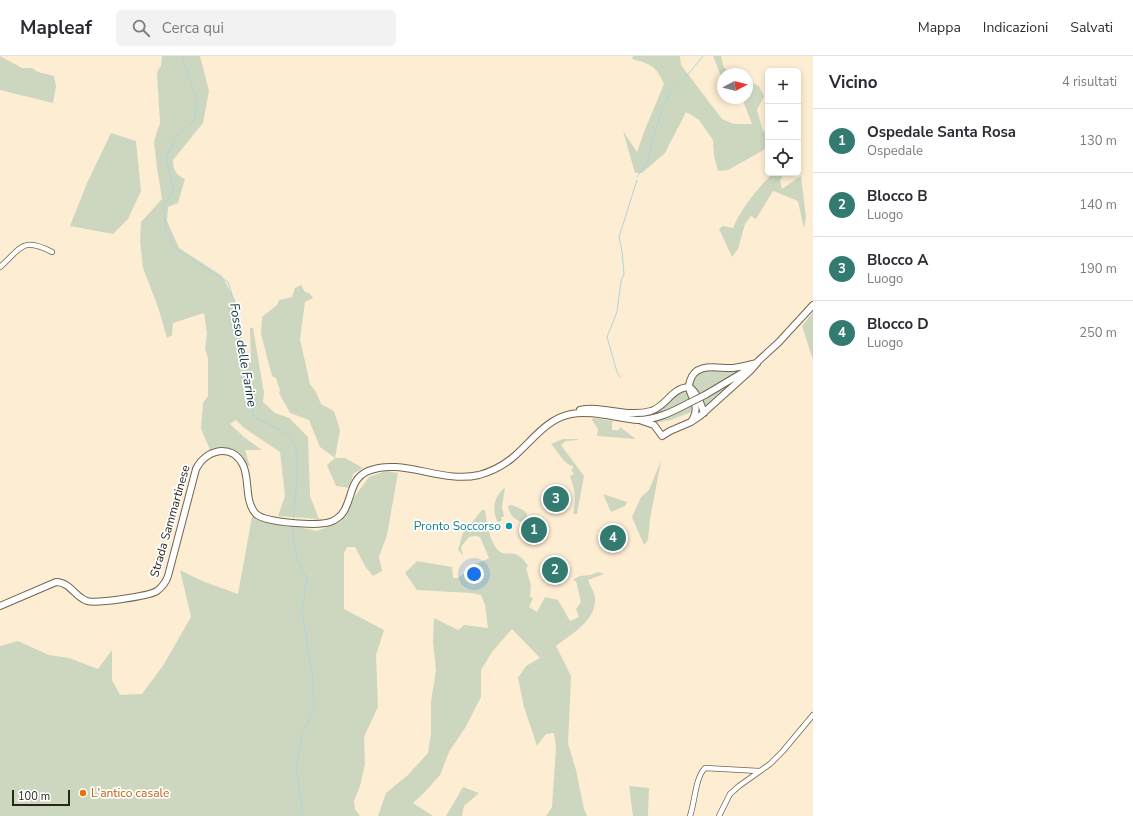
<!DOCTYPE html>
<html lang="it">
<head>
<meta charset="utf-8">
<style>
  body { margin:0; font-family:"Nunito Sans",sans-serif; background:#f2f2f3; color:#2b2b33 }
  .controls { position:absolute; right:12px; top:12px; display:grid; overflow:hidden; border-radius:6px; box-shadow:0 2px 6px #0003 }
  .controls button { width:36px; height:36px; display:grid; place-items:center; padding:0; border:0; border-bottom:1px solid #e1e1e2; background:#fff; color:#2b2b33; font:20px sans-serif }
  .compass { position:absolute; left:717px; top:12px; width:36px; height:36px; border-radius:50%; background:#fff; box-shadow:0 2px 6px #0003; rotate:83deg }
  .scale { position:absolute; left:12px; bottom:10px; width:58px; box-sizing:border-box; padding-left:4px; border:2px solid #2a241b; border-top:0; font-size:11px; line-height:14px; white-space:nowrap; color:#2a241b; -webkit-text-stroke:3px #fff; paint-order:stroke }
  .you { position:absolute; left:474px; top:518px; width:14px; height:14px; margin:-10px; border:3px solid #fff; border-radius:50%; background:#1a73e8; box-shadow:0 0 0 6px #1a73e833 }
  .badge { display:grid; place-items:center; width:26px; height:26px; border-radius:50%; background:#337a71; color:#fff; font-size:13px; font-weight:700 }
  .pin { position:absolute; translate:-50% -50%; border:2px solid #fff; box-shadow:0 1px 4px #0006 }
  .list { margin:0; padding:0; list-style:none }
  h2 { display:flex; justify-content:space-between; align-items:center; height:52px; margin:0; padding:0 16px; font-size:17px }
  h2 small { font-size:13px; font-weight:400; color:#7c7c81 }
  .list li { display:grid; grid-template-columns:26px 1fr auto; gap:12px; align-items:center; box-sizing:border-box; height:64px; padding:0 16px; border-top:1px solid #e1e1e2 }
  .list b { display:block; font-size:15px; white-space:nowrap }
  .list p { margin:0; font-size:13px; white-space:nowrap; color:#7c7c81 }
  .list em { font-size:13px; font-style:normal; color:#7c7c81 }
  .icon { flex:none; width:22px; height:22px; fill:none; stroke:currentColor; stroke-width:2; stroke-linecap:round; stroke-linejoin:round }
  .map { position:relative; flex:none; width:813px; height:760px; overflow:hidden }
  header { display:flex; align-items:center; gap:24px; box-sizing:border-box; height:56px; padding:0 20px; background:#fff; border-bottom:1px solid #e1e1e2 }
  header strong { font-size:19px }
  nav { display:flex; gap:22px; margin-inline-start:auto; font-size:14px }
  .search { width:280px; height:36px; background:#f2f2f3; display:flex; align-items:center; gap:10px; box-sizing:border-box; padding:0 14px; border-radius:6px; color:#7c7c81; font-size:15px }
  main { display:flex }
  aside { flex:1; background:#fff }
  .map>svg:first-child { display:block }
</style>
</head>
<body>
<header>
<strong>Mapleaf</strong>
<div class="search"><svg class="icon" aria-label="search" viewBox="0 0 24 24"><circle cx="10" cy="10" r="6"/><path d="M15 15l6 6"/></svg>Cerca qui</div>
<nav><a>Mappa</a><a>Indicazioni</a><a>Salvati</a></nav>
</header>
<main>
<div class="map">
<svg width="813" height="760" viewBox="0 0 813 760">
  <rect width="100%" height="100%" fill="#fdedd3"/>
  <!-- green -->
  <path fill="#cdd7c0" d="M 0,0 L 22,12 L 32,12 L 38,16 L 54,20 L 56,30 L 53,47 L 0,34 Z
    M 162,0 L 200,0 L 209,35 L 203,67 L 173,104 C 173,114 176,119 185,123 L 178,147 L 168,151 L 167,165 L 179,192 L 222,220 L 235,244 L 246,307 L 251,307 L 250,272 L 253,272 L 264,337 L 263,346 L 275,357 L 289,362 L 308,381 L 310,440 L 319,463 L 278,460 L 285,440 L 280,396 L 244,372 L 236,364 L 230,368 L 244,381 L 262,394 L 245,394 L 250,411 C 245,408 243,403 239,399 C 233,392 218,388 210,394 L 201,373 L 203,347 L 208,340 L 208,302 L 205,293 L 207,277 L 204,257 L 173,267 L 172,279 L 167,282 L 158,251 L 143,212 L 140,185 L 141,166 L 162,143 L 157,112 L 154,85 L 160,67 L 157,16 L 161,10 Z
    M 633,0 L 680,0 L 681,9 L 722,63 L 734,68 L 752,68 L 742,42 L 747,42 L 747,24 L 759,30 L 764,40 L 757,54 L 763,75 L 768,76 L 768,90 L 762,95 L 728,114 L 718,115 L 714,100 L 713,84 L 699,64 L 686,56 L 665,97 L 642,117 L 635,117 L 623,75 L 637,96 L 644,76 L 664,28 C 656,10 651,8 632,3 Z
    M 713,0 L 721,0 L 724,12 L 736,18 L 723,18 L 723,25 Z
    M 111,77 L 136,85 L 141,135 L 128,163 L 113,178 L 70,170 L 87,127 Z
    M 773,117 L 784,117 L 780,125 L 782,133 L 801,120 L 806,162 L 804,173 L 798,145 L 773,135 L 756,163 L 751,160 L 745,168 L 738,193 L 732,201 L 719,173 L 723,170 L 733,172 C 741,152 758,132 773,117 Z
    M 301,229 L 305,236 L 309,237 L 313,242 L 305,246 L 300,283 L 310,328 L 316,336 L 321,348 L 334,355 L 340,374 L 335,402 L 345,402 L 363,412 L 353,418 L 350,432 L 336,430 L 327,409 L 335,402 L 320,391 L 309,364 L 290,357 L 279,337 L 280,334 L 276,322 L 272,320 L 261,278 L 262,261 L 277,249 L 279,244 L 292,241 L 295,232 Z
    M 813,256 L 813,304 L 802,270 Z
    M 744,312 L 736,324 L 707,350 L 703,348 L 691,329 L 694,321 L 703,314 Z
    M 688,334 L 694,355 L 671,364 L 655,367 L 652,365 L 670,360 L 690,350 L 688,345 L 656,359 L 637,362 L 617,358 L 645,358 L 676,337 Z
    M 593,362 L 614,365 L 612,367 L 612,374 L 619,374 L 620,371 L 636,383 L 597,380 L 598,373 L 592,364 Z
    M 563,383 L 578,383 L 578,384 L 566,385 L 561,389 L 584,420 L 577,458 L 573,458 C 576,444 575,433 570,420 L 574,418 L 571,414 L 573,413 L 573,410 C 564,409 558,395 551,388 Z
    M 661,405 L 650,463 L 648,484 L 644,489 L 632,461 L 641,441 L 649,434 Z
    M 386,415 L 398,417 L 387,479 L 379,501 L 382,515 L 373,520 L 365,510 L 355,491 L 347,491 L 344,497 L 344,553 L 384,574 L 376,599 L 378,651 L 364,681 L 365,708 L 360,730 L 354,745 L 355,753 L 360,760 L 0,760 L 0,590 L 18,585 L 49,599 L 69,602 L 98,613 L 112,594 L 112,624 L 120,639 L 142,638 L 164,608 L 191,561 L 180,514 L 202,525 L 238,538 L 252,461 L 317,475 L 341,466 L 355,440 L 369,421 Z
    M 505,431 L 502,451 L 504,460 L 501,462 L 502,464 L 498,467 C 491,453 494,441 505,431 Z
    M 603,438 L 627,446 L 625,450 L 611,456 Z
    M 511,449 C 519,452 529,454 527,464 L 522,466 C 514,464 509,458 508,450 Z
    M 482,454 L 485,454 C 487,467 490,491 502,497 C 506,498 511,497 515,498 C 521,500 524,504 528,510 L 526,512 L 531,529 L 530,541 L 533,542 L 529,551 L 537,556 L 545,541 L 558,544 L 570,565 L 579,561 L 576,553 L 581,546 L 576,525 L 574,525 L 574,523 L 580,520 L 590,519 L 599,516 L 604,518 L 588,524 C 590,529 594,536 595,541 C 597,565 572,577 556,590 L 571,620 L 568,687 L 576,714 L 584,753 L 587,760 L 546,760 L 552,751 L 556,692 L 554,677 L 546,678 L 537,690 L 524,651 L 518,622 L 526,610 L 540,602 L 512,573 L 492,596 L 481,614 L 481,641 L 465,672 L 449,696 L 440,719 L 424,737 L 413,747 L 433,760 L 378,760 L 386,737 L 408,719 L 428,697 L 431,677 L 431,646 L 436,614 L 433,586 L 434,562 L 458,574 L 464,569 L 488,572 L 485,549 L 481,539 L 471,537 L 417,534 L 405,517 L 417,505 L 452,511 L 453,522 L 457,522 L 471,514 L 469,511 L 489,502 L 480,481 L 475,480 L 469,481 L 461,491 L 463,499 L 458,494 L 463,477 Z
    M 629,730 L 649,732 L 648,760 L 633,760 Z
    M 463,731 L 479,737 L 464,750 L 462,760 L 446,760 Z"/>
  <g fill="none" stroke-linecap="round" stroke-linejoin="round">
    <!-- stream -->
    <path stroke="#afd4db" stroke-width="1" d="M 182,0 L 197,44 L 195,64 L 176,81 L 166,102 L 174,135 L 163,150 L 166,175 L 176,193 L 228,226 L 235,248 L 244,322 L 254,361 C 265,367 279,372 289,380 C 304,391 294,447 293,465
      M 637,121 L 649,103 L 651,89 L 661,57 L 670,36 L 691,15 L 703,0
      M 620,321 L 617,316 L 607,281 L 617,256 L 621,225 L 624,218 L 622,195 L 619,181 L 637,124
      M 292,470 L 297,504 L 307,522 L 302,556 L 313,623 L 314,654 L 302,678 L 296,712 L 302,750 L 302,760"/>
    <!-- street casing -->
    <g stroke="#73654e" stroke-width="6">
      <path id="street" d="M 0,211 C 21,193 21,180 52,196
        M 690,760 C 695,746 695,722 705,712 L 759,715
        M 719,760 L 730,738 L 739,730 L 770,708 L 783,695 L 813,659"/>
    </g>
    <!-- secondary casing -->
    <g stroke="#73654e" stroke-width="8">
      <path id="secondary" d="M 754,309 L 779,286 L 813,249
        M 705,339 L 747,314
        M 580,354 C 602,349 626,362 651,355 C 667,350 671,332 689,331 C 697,336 701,348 704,357
        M 642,365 L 654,369 L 662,380 L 670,375 L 691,366 L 700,360 L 750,315 L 757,307
        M 691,366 C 704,347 685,340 690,325 C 696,305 718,313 733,312 C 741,311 749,309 757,307
        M 0,550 L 56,526 C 70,526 75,541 87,545 C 96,548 149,540 157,535 C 162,531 166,526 168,520 L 196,413 C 205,394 232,386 243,409 C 250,423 244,445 256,458 C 266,467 318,470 330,466 C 356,457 344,425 368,415 C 402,401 442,428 479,419 C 490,416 502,410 511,403 C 530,388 545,363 571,358 C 592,354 615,362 637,364 C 656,364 672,356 689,347"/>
    </g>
    <!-- street -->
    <use href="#street" stroke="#fff" stroke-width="4.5"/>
    <!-- secondary -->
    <use href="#secondary" stroke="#fff" stroke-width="6"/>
    <!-- secondary-bridge casing -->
    <g stroke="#73654e" stroke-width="8" stroke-linecap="butt">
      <path id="secondary-bridge" d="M 689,347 L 705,339"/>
    </g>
    <!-- secondary-bridge -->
    <use href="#secondary-bridge" stroke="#fff" stroke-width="6"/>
  </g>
  <!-- markers -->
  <circle fill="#0f9aa8" stroke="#fff" stroke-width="1.5" cx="509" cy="470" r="4"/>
  <circle fill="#e8710a" stroke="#fff" stroke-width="1.5" cx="83" cy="737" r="4"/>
  <g text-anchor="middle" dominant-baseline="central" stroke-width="3.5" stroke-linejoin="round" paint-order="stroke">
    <!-- street labels -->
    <g font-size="12" fill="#2a241b" stroke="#fff">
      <text transform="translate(170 465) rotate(-74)">Strada Sammartinese</text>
    </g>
    <!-- culture labels -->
    <g font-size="12" fill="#0d838f" stroke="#fff" text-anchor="end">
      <text x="501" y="470">Pronto Soccorso</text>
    </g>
    <!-- food labels -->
    <g font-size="12" fill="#c56008" stroke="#fff" text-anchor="start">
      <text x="91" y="737">L'antico casale</text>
    </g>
    <!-- water labels -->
    <g font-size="13" font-style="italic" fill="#0c3137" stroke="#fff">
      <text transform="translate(243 299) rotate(80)">Fosso delle Farine</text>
    </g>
  </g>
</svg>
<div class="controls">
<button>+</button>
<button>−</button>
<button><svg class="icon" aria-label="locate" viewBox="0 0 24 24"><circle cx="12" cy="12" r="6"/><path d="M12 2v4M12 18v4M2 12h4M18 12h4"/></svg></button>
</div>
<svg class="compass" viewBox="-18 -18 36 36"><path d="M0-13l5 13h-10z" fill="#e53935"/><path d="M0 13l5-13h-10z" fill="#7c7c81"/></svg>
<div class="scale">100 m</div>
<div class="you"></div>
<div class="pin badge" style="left:534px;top:474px">1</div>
<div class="pin badge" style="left:555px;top:514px">2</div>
<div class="pin badge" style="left:556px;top:443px">3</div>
<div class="pin badge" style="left:613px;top:482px">4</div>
</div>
<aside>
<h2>Vicino<small>4 risultati</small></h2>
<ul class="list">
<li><span class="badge">1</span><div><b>Ospedale Santa Rosa</b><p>Ospedale</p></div><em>130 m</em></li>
<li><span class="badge">2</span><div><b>Blocco B</b><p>Luogo</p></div><em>140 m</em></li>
<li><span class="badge">3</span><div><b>Blocco A</b><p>Luogo</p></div><em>190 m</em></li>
<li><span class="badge">4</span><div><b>Blocco D</b><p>Luogo</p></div><em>250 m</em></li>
</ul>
</aside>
</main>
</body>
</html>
